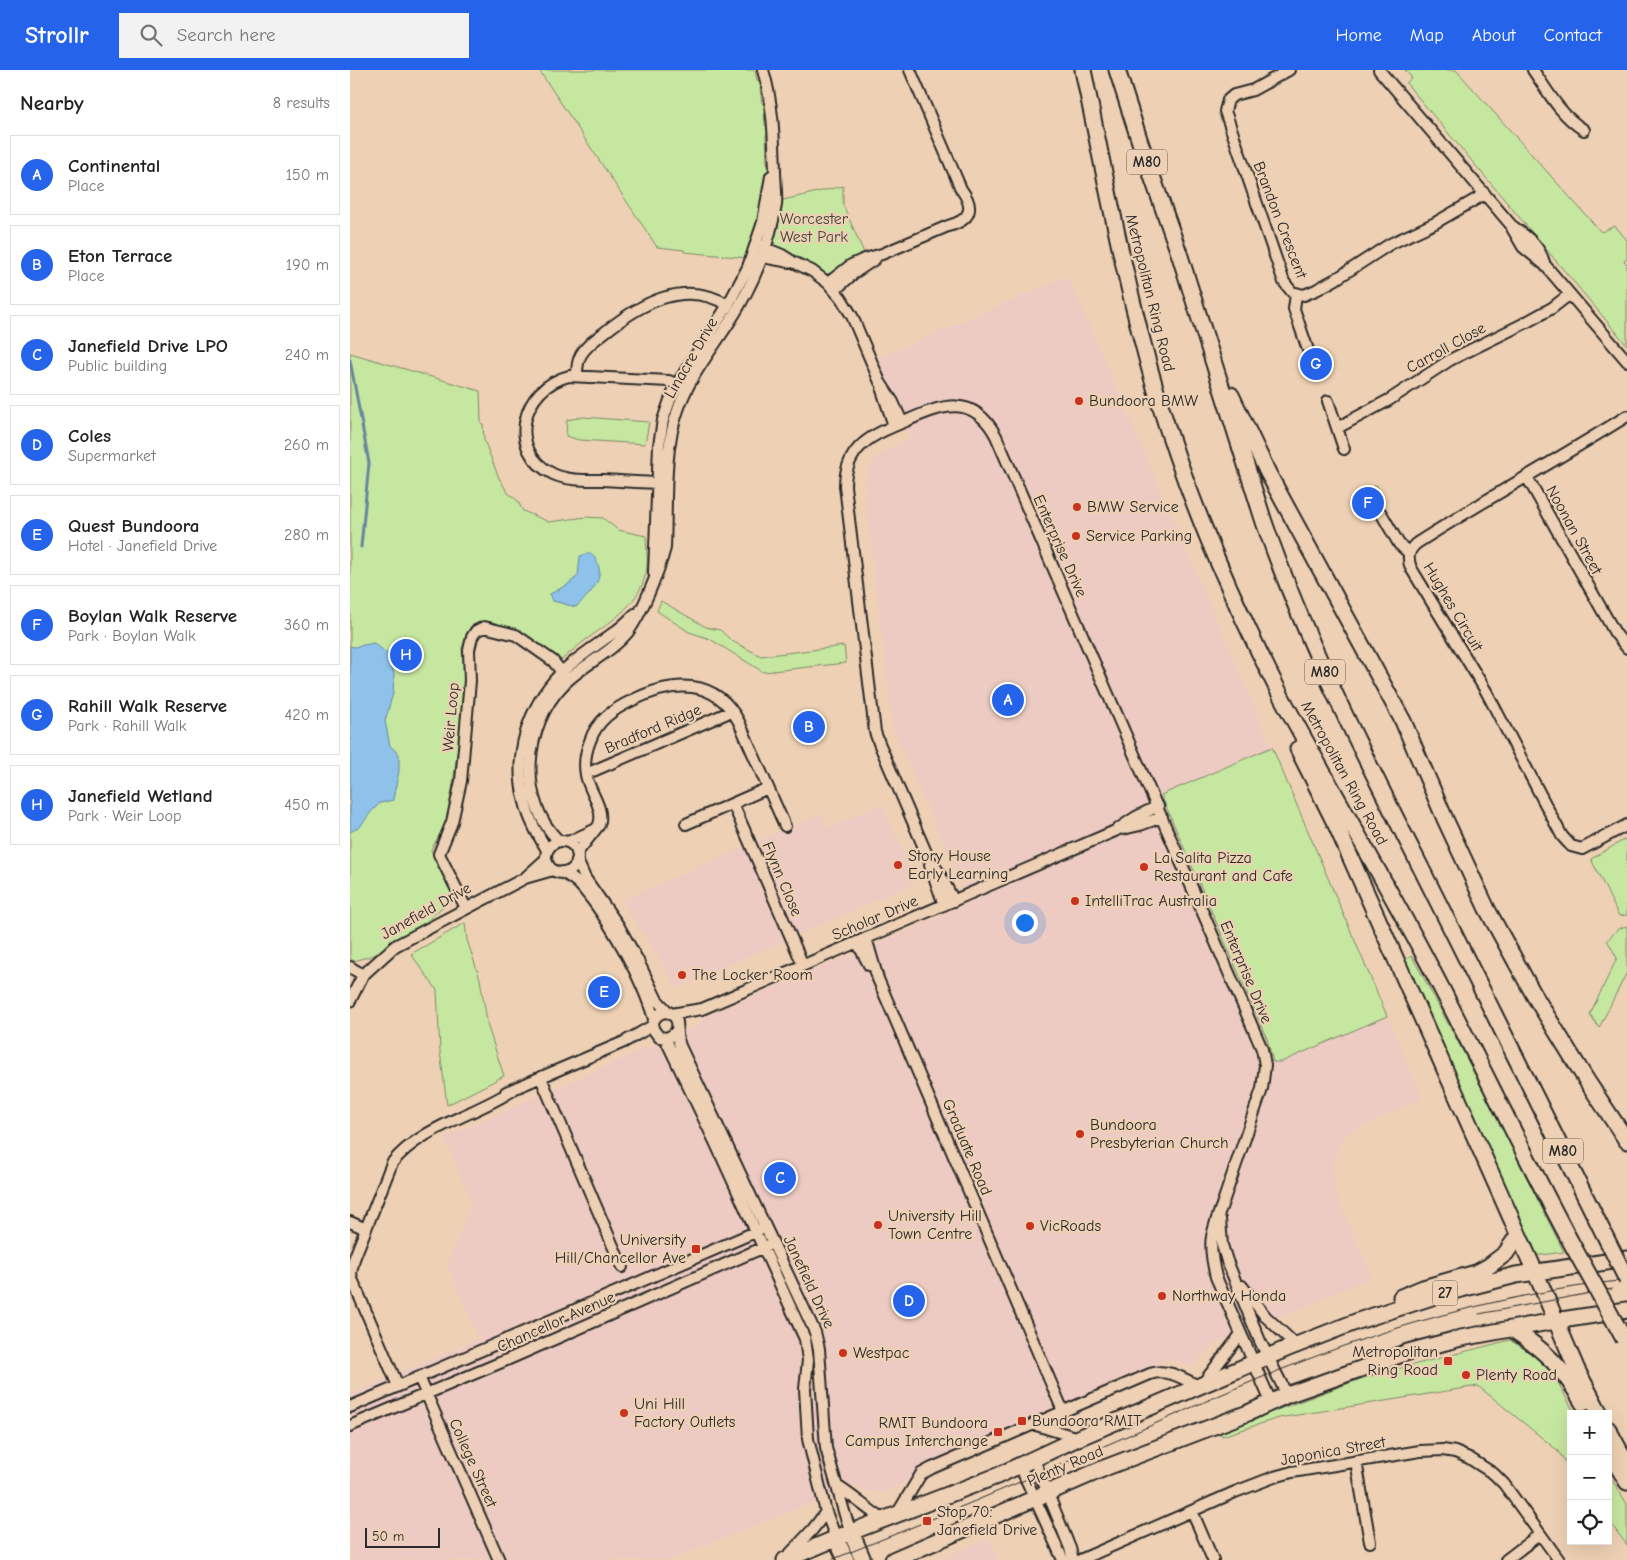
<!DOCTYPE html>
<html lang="en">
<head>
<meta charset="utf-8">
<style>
  body { margin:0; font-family:"Comic Neue",sans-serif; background:#f2f2f2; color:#222 }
  .controls { position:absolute; right:15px; bottom:15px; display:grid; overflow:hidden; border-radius:0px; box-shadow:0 5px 20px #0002 }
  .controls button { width:45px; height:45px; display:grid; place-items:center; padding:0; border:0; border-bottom:1px solid #e0e0e0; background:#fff; color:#222; font:25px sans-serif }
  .scale { position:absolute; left:15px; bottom:12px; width:75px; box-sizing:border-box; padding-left:5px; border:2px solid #2b2b2b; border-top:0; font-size:14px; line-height:18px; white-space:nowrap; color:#2b2b2b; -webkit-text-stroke:4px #eed1b4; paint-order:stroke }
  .you { position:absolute; left:674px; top:852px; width:18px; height:18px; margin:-12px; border:4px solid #fff; border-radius:50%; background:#1a73e8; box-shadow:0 0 0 8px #1a73e833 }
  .badge { display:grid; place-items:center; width:32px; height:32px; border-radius:50%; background:#2563eb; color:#fff; font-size:16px; font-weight:700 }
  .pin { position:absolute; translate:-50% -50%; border:2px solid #fff; box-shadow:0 1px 5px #0006 }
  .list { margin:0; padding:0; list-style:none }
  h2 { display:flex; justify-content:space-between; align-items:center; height:65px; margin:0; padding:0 20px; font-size:21px }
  h2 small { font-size:16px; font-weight:400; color:#767676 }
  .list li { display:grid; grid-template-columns:32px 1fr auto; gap:15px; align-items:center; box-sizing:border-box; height:80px; margin:0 10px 10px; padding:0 10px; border:1px solid #e0e0e0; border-radius:0px }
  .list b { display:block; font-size:19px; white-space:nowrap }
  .list p { margin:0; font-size:16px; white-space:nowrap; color:#767676 }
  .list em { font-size:16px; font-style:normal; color:#767676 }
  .icon { flex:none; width:28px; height:28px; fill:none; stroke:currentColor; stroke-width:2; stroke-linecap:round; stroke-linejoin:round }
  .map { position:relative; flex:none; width:1277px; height:1490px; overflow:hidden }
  header { display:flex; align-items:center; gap:30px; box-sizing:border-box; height:70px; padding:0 25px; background:#2563eb; color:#fff }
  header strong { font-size:24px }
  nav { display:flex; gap:28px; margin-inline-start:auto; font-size:18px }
  .search { width:350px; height:45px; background:#f2f2f2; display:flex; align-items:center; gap:12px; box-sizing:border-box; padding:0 18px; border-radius:0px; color:#767676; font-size:19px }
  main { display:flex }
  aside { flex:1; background:#fff }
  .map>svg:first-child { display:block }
</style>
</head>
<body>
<header>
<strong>Strollr</strong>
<div class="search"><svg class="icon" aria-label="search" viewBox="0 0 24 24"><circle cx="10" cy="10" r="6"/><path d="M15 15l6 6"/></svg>Search here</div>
<nav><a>Home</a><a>Map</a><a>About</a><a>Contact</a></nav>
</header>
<main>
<aside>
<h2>Nearby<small>8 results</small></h2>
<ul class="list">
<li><span class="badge">A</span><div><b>Continental</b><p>Place</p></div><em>150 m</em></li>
<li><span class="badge">B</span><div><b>Eton Terrace</b><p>Place</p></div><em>190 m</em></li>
<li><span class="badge">C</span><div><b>Janefield Drive LPO</b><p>Public building</p></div><em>240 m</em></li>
<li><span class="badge">D</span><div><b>Coles</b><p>Supermarket</p></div><em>260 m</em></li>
<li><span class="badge">E</span><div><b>Quest Bundoora</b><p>Hotel · Janefield Drive</p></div><em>280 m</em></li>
<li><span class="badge">F</span><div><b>Boylan Walk Reserve</b><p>Park · Boylan Walk</p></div><em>360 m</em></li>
<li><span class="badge">G</span><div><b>Rahill Walk Reserve</b><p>Park · Rahill Walk</p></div><em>420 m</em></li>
<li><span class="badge">H</span><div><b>Janefield Wetland</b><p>Park · Weir Loop</p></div><em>450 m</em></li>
</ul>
</aside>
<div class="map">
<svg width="1277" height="1490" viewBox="0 0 1277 1490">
  <rect width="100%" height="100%" fill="#eed1b4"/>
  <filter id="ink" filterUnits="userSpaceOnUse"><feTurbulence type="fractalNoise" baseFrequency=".02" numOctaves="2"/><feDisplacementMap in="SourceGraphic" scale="10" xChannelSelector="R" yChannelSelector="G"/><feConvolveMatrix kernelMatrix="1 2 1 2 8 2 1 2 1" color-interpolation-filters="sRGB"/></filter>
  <g filter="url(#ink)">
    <!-- built -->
    <path fill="#edcbc2" d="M 718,206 L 922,677 L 811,725 L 917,969 L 923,992 L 931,992 L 1037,946 L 1073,1029 L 1000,1062 L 992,1069 L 983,1095 L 984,1111 L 987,1118 L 984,1119 L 1022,1207 L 953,1238 L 867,1272 L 842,1297 L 822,1290 L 698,1340 L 699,1343 L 535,1422 L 515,1422 L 508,1415 L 320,1490 L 0,1490 L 0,1324 L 129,1269 L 97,1195 L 122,1132 L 94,1067 L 321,967 L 351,953 L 353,947 L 497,886 L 498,887 L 621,832 L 606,803 L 543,659 L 515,425 L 515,412 L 517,403 L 525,388 L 538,379 L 561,368 L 526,289 Z
      M 532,734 L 567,813 L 327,918 L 272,830 L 471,743 L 477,758 Z
      M 639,1468 L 649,1490 L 589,1490 Z"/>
    <!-- green -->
    <path fill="#c6e7a0" stroke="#788966" d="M 189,0 L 405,0 L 407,10 L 411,12 L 412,16 L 410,19 L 412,33 L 416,36 L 417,40 L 414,43 L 415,55 L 419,58 L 419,62 L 416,65 L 417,93 L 420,97 L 410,150 L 398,188 L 334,182 L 334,180 L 307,177 Z
      M 1055,0 L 1106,0 L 1251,162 L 1265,156 L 1277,170 L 1277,189 L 1274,191 L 1277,194 L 1277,275 L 1056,13 L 1062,8 Z
      M 493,116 L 493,135 L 515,185 L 487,202 L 476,204 L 466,197 L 431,180 L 425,175 L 422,167 L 429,131 Z
      M 0,283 L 130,321 L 131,353 L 133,354 L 134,370 L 149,408 L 158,423 L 167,430 L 173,441 L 199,452 L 236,447 L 253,448 L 268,460 L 296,466 C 296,476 298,487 297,497 C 292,533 263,550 237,569 C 227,576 219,584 210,591 L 165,559 L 141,552 L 121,556 L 112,578 L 114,602 L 110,663 L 98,749 L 81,780 L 104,826 L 75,853 L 27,884 L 4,891 L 0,888 Z
      M 974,284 L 980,297 L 957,306 L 952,290 Z
      M 233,347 L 299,352 L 295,374 L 229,370 L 216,366 L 217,350 Z
      M 1026,415 L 1032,424 L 1017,440 L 1009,426 Z
      M 311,531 L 356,557 L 370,560 L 382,571 L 411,586 L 494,576 L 496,593 L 413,602 L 360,569 L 339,562 L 307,541 Z
      M 922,677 L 1037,946 L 931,992 L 923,992 L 917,969 L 811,725 Z
      M 1277,768 L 1277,845 L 1269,846 L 1241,789 Z
      M 115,853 L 117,870 L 130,909 L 138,957 L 154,1006 L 97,1035 L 90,981 L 87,920 L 61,884 Z
      M 1277,856 L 1277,906 L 1276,904 L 1249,958 L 1240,944 L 1267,888 L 1257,870 C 1267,862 1262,860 1277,856 Z
      M 1062,886 L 1116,987 L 1214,1182 L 1183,1186 L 1053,891 Z
      M 1160,1270 L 1198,1294 L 1225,1344 L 1221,1344 L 1221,1399 L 1207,1380 L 1128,1316 L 929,1348 L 872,1366 L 870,1361 L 1016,1307 Z
      M 1258,1403 L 1277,1434 L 1277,1475 L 1258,1450 Z"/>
    <!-- water -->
    <path fill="#8ec2eb" stroke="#66869e" d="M 241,483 C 260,505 243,521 226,537 L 203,531 L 200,524 L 217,515 L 228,506 L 230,486 Z
      M 24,573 L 39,585 L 44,604 L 43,623 L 35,651 L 40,676 L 49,684 L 49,701 L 43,730 L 30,733 L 21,742 L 10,757 L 0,762 L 0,576 L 4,577 Z"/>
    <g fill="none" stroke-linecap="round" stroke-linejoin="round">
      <!-- stream -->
      <path stroke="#66869e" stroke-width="3" d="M 0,290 L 19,393 L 11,477"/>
      <!-- minor casing -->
      <g stroke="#2b2b2b" stroke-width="14">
        <path id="minor" d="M 939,0 L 903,20 L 884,25 L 878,30 L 875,41 L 934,212 L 942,222 L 954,225 L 966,220 L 986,209 L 1040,174 L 1085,153 L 1135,124
          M 1029,0 L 1161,155 C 1177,167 1189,174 1195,195
          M 1183,0 C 1198,22 1211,46 1234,60
          M 1162,158 L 1173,177 L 1195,195 L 1277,291
          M 410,176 L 432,185 L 443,192 L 462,201 L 478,213 L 491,228 L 502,246 L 530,312 L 543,332 L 552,352
          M 406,186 L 440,192
          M 478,213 L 501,195 L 512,190 L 532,184 L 598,156 C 621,150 625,138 611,119 L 560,0
          M 485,220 L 504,203 L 525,189
          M 946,224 L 944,239 L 958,280
          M 227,306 C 227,300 227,293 230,287 C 234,277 246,269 255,262 C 290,234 334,208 378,235
          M 532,320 L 544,356
          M 978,331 L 994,379
          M 1277,346 C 1207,390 1136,429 1067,473 C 1058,480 1057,488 1061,498 L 1136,621 L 1212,766 L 1221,776 L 1232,779 L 1277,755
          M 987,358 L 1039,330 L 1100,290 L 1173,254 L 1202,238 L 1220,224
          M 1177,407 L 1265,563 L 1277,578
          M 314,413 C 294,413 273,411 253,410 C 237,410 218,411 203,404 C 156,381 171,318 219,306 L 319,311 L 333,318
          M 1031,443 L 1049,474 L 1059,483
          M 304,503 L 309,375 L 313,350 L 320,330 L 327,314 L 378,235 L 398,197 L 413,152 L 421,106
          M 236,704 L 382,641
          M 383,734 L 453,895
          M 336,754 L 418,718
          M 773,759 L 790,755 L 812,747
          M 209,771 C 167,731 174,655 213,615 C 232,595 260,584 278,562 C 292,543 309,501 315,478 C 317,435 313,383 327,343 C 339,304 368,273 388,238 C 406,207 420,171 426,135 C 427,125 425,112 425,101 C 424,67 423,33 413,0
          M196 787a16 16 0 1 1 32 0a16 16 0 1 1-32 0Z
          M 218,772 L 244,760
          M 197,780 C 188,765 179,750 175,732 C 162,686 178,637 211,603 C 225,589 243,578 259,566 C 268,560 277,552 285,544
          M 227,783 L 249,755 C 255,738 239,722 236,705 C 234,694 236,681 240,671 C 247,650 264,639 283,630 C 323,610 366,608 389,652 L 435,756
          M 227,790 L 235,808 L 268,855 L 287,889 L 307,930 L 319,943
          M 580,795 L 594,835
          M 213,802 C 218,806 224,809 229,814 C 258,846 292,908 304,949
          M 176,807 L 196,789
          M 604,831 L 588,801 L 578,787 L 529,673 L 525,662 L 495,416 C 495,376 524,364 556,351 C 592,335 623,323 646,366 L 912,979 L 915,995 L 912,1019 L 872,1135 C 860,1166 858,1174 866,1207 L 921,1332
          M 116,838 L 89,784 L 102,752 L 111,711 L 120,611 L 119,580 L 122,567 L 126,561 L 134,557 L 166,565 L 203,591 L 218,610
          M 516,868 L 528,909 L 713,1341
          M 507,872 L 519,895
          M 0,897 L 13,905
          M 0,931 L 13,905 L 45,876 L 175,808 L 203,800
          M 321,944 L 352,939 L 765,761 L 786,747 L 808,736
          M 326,962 L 318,968 L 309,967 L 303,959 C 301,945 317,935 326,949 C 329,954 326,959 327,964 C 327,968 329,972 330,976 L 465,1262 L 469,1279 L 476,1378 L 495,1445 L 501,1462
          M 315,968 L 366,1074 L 455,1269 L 458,1290 L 455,1319 L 458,1369 L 476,1442 L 486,1468
          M 191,1008 L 272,1197
          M 156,1022 L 274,972 L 302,956
          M 870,1149 L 872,1175 L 877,1191 L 910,1271 L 937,1325
          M 0,1152 L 16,1159
          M 892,1216 L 915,1246 L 946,1275
          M 69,1307 L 149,1490
          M 48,1316 L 2,1209 L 1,1203 L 4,1189 L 42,1093 C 69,1058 127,1044 163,1020
          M 0,1337 L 412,1159
          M 683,1354 L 728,1368
          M 0,1356 L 159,1289 L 419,1175
          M 684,1389 L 720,1478 L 723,1490
          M 1006,1391 L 1020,1472
          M 670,1396 L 713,1490
          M 487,1416 C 503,1426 517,1439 534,1450
          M 842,1441 L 863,1490
          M 547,1444 L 571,1404 L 582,1398 L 800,1304 C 818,1298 834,1309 850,1317 L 891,1264
          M 437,1487 L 463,1459 L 476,1442
          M 730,1490 L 885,1422 L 924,1407 L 942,1402 L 1070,1381 L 1093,1380 L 1105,1382 L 1119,1388 L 1144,1404 L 1154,1414 L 1209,1490
          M 1156,1490 L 1190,1464"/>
      </g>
      <!-- highway casing -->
      <g stroke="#2b2b2b" stroke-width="19">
        <path id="highway" d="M 733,0 C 756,110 776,220 808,328 C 839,431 883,532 932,628 C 978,714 1027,797 1073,883 C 1123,977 1168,1074 1218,1167
          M 767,0 L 790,72 L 829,183 L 914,452 C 955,570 1012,682 1069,794 C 1130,917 1192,1039 1253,1162
          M 881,325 L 918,403 L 1053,651 L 1095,749 L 1137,839 L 1184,925 L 1237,1011 L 1277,1071
          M 948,679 L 986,755 L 1190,1213 L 1227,1300 L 1250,1344
          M 1051,1227 L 1073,1218 L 1126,1203 L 1139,1196 L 1156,1183 L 1168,1165
          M 1162,1259 C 1195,1280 1214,1299 1233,1333
          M 1258,1359 L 1277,1394
          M 1261,1385 L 1277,1412
          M 501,1462 L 513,1490
          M 486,1468 L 496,1490
          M 435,1490 L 501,1462 L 647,1406 L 728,1368 L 936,1279 L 1008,1251 L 1088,1225 L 1166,1205 L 1277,1189
          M 543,1490 L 757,1397 L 898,1343 L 937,1325 L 1058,1282 L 1111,1268 L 1205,1251 L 1277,1240"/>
      </g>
      <!-- minor -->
      <use href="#minor" stroke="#eed1b4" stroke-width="10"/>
      <!-- highway -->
      <use href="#highway" stroke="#eed1b4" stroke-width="15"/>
      <!-- tram -->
      <path stroke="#2b2b2b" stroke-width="1" d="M 1129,1244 L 1262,1219
        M 481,1490 C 577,1452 673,1411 768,1370 C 830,1343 892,1314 956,1290 C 1059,1250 1167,1222 1277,1210"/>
      <!-- highway-bridge casing -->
      <g stroke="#2b2b2b" stroke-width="19" stroke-linecap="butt">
        <path id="highway-bridge" d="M 1253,1162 L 1277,1210
          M 1218,1167 L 1274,1269"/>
      </g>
      <!-- highway-bridge -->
      <use href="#highway-bridge" stroke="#eed1b4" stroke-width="15"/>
    </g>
  </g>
  <!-- markers -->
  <g fill="#c8321e" stroke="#eed1b4" stroke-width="2">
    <circle cx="729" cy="331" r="5"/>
    <circle cx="727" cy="437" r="5"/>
    <circle cx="726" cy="466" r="5"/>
    <circle cx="548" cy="795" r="5"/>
    <circle cx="794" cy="797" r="5"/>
    <circle cx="725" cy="831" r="5"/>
    <circle cx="332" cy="905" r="5"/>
    <circle cx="730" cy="1064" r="5"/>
    <circle cx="528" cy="1155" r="5"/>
    <circle cx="680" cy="1156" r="5"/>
    <rect x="341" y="1174" width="10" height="10" rx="2.5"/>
    <circle cx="812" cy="1226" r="5"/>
    <circle cx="493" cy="1283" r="5"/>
    <rect x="1093" y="1286" width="10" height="10" rx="2.5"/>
    <circle cx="1116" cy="1305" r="5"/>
    <circle cx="274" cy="1343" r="5"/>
    <rect x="667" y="1346" width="10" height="10" rx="2.5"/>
    <rect x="643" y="1357" width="10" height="10" rx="2.5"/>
    <rect x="572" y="1446" width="10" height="10" rx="2.5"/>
  </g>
  <g text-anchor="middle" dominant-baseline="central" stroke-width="4.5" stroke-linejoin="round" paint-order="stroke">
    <!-- shield labels -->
    <g fill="#eed1b4" stroke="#665d54" stroke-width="1">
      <rect x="777" y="79.5" width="40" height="25" rx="4"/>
      <rect x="955" y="589.5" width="40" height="25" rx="4"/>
      <rect x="1193" y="1068.5" width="40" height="25" rx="4"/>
      <rect x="1082.5" y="1210.5" width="25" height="25" rx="4"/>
    </g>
    <g font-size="15" font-weight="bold" fill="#2b2b2b">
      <text x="797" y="92">M80</text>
      <text x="975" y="602">M80</text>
      <text x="1213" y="1081">M80</text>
      <text x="1095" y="1223">27</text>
    </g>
    <!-- park labels -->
    <g font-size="16" fill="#42473d" stroke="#eed1b4">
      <text x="464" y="149">Worcester<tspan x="464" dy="18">West Park</tspan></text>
    </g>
    <!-- street labels -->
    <g font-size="16" fill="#2b2b2b" stroke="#eed1b4">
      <text transform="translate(930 150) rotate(69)">Brandon Crescent</text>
      <text transform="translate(800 223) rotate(76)">Metropolitan Ring Road</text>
      <text transform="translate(1096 278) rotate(-29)">Carroll Close</text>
      <text transform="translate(341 288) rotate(-60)">Linacre Drive</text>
      <text transform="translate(1224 460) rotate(61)">Noonan Street</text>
      <text transform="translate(710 476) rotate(66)">Enterprise Drive</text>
      <text transform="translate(1103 537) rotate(59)">Hughes Circuit</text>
      <text transform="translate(101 647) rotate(-85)">Weir Loop</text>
      <text transform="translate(303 659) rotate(-23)">Bradford Ridge</text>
      <text transform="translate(994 703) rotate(61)">Metropolitan Ring Road</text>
      <text transform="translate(432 809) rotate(67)">Flynn Close</text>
      <text transform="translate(76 841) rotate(-29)">Janefield Drive</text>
      <text transform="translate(525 848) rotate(-23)">Scholar Drive</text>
      <text transform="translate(896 902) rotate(67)">Enterprise Drive</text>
      <text transform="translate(617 1077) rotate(67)">Graduate Road</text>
      <text transform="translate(459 1212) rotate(65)">Janefield Drive</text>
      <text transform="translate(206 1252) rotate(-24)">Chancellor Avenue</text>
      <text transform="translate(983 1381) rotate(-10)">Japonica Street</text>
      <text transform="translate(123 1393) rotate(66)">College Street</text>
      <text transform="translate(715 1396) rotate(-23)">Plenty Road</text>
    </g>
    <!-- poi labels -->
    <g font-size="16" fill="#2b2b2b" stroke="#eed1b4" text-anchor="start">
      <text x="739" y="331">Bundoora BMW</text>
      <text x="737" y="437">BMW Service</text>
      <text x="736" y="466">Service Parking</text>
      <text x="558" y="786">Story House<tspan x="558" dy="18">Early Learning</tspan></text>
      <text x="804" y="788">La Salita Pizza<tspan x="804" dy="18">Restaurant and Cafe</tspan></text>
      <text x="735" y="831">IntelliTrac Australia</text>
      <text x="342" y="905">The Locker Room</text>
      <text x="740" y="1055">Bundoora<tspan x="740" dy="18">Presbyterian Church</tspan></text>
      <text x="538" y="1146">University Hill<tspan x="538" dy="18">Town Centre</tspan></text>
      <text x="690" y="1156">VicRoads</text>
      <text x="336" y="1170" text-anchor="end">University<tspan x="336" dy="18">Hill/Chancellor Ave</tspan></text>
      <text x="822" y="1226">Northway Honda</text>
      <text x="1088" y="1282" text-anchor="end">Metropolitan<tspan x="1088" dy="18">Ring Road</tspan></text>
      <text x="503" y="1283">Westpac</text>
      <text x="1126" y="1305">Plenty Road</text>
      <text x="284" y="1334">Uni Hill<tspan x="284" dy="18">Factory Outlets</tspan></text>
      <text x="682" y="1351">Bundoora RMIT</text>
      <text x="638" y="1353" text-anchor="end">RMIT Bundoora<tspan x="638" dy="18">Campus Interchange</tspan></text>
      <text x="587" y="1442">Stop 70:<tspan x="587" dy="18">Janefield Drive</tspan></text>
    </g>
  </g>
</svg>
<div class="controls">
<button>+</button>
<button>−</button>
<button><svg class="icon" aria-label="locate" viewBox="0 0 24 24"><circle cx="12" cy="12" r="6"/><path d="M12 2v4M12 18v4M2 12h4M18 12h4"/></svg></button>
</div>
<div class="scale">50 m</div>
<div class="you"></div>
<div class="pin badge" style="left:658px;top:630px">A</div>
<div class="pin badge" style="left:459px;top:657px">B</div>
<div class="pin badge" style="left:430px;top:1108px">C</div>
<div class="pin badge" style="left:559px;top:1231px">D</div>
<div class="pin badge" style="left:254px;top:922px">E</div>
<div class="pin badge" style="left:1018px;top:433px">F</div>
<div class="pin badge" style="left:966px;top:294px">G</div>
<div class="pin badge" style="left:56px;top:585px">H</div>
</div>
</main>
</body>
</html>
